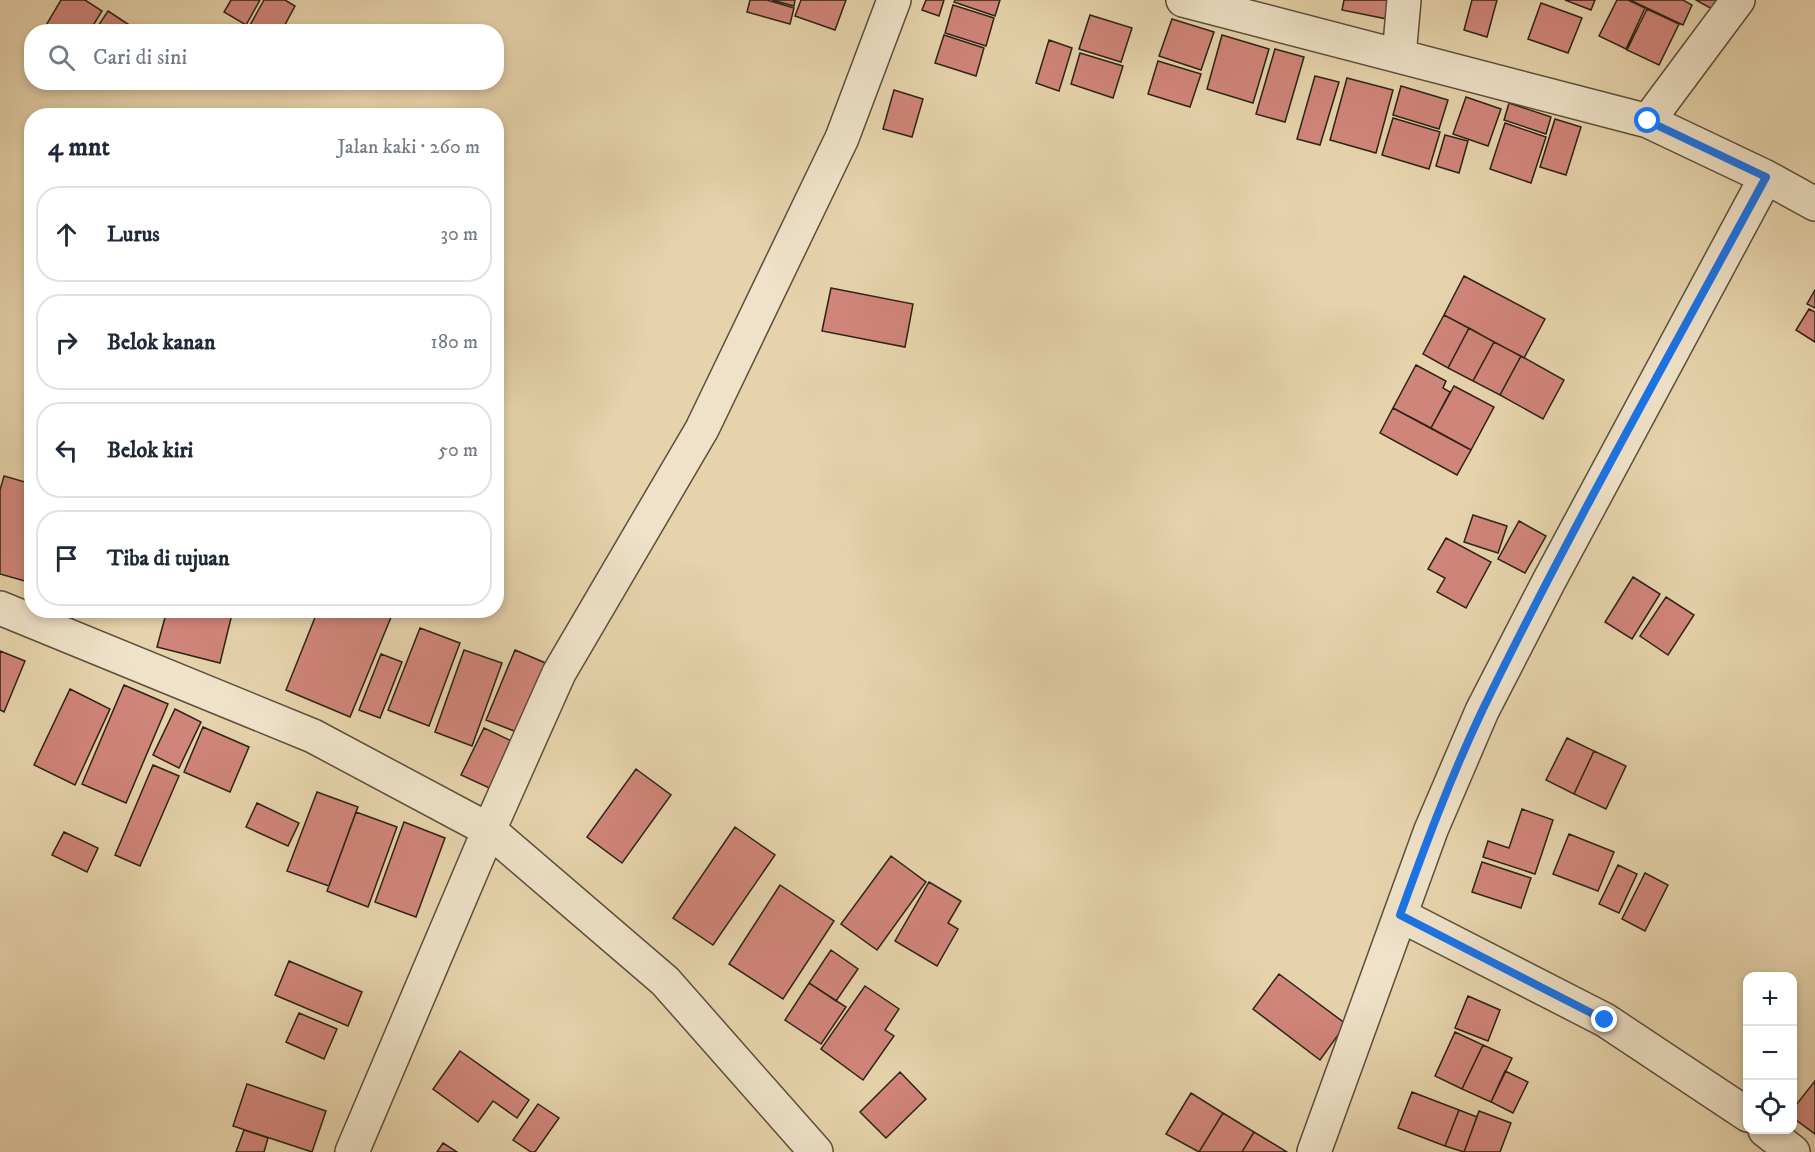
<!DOCTYPE html>
<html lang="id">
<head>
<meta charset="utf-8">
<style>
  body { margin:0; font-family:"IM FELL DW Pica",serif; background:#f2f2f3; color:#1f2937 }
  .controls { position:absolute; right:18px; bottom:18px; display:grid; overflow:hidden; border-radius:12px; box-shadow:0 3px 9px #0003 }
  .controls button { width:54px; height:54px; display:grid; place-items:center; padding:0; border:0; border-bottom:2px solid #e0e1e3; background:#fff; color:#1f2937; font:30px sans-serif }
  .stop { position:absolute; width:18px; height:18px; margin:-14px; border:4px solid #1a73e8; border-radius:50%; background:#fff }
  .stop.end { background:#1a73e8; border-color:#fff; box-shadow:0 2px 6px #0008 }
  .list { margin:0; padding:0; list-style:none }
  h2 { display:flex; justify-content:space-between; align-items:center; height:78px; margin:0; padding:0 24px; font-size:26px }
  h2 small { font-size:20px; font-weight:400; color:#747a83 }
  .list li { display:grid; grid-template-columns:39px 1fr auto; gap:18px; align-items:center; box-sizing:border-box; height:96px; margin:0 12px 12px; padding:0 12px; border:2px solid #e0e1e3; border-radius:24px }
  .list b { display:block; font-size:22px; white-space:nowrap }
  .list em { font-size:20px; font-style:normal; color:#747a83 }
  .icon { flex:none; width:33px; height:33px; fill:none; stroke:currentColor; stroke-width:2; stroke-linecap:round; stroke-linejoin:round }
  .map { position:relative; flex:none; width:1815px; height:1152px; overflow:hidden }
  .search { position:absolute; background:#fff; box-shadow:0 3px 9px #0003; left:24px; top:24px; width:480px; height:66px; display:flex; align-items:center; gap:15px; box-sizing:border-box; padding:0 21px; border-radius:24px; color:#747a83; font-size:22px }
  .panel { position:absolute; background:#fff; box-shadow:0 3px 9px #0003; left:24px; top:108px; width:480px; height:510px; border-radius:24px }
  .map>svg:first-child { display:block }
</style>
</head>
<body>
<div class="map">
<svg width="1815" height="1152" viewBox="0 0 1815 1152">
  <rect width="100%" height="100%" fill="#e6d3ab"/>
  <filter id="stains"><feTurbulence type="fractalNoise" baseFrequency=".00333" numOctaves="4"/><feColorMatrix values="0 0 0 0 .2 0 0 0 0 .09 0 0 0 0 .02 0 0 0 .5 -.17"/></filter>
  <radialGradient id="worn" r=".72"><stop offset=".6" stop-color="#630" stop-opacity="0"/><stop offset="1" stop-color="#630" stop-opacity=".3"/></radialGradient>
  <!-- building -->
  <path fill="#d0857a" stroke="#2c2317" stroke-width="1.5" d="M 61,0 L 85,0 L 102,11 L 89,32 L 42,32 Z
    M 231,0 L 260,0 L 246,25 L 224,12 Z
    M 264,0 L 285,0 L 295,6 L 281,32 L 257,32 L 249,27 Z
    M 750,0 L 767,0 L 794,8 L 790,24 L 747,12 Z
    M 772,0 L 795,0 L 794,6 Z
    M 801,0 L 846,0 L 835,30 L 795,16 Z
    M 926,0 L 944,0 L 939,16 L 922,10 Z
    M 955,0 L 1000,0 L 995,16 L 954,2 Z
    M 1344,0 L 1391,0 L 1387,19 L 1342,10 Z
    M 1472,0 L 1497,0 L 1487,37 L 1464,30 Z
    M 1565,0 L 1595,0 L 1591,10 Z
    M 1617,0 L 1628,0 L 1645,8 L 1626,49 L 1599,36 Z
    M 1630,0 L 1683,0 L 1692,5 L 1683,25 Z
    M 1696,0 L 1726,0 L 1719,13 Z
    M 1541,3 L 1582,18 L 1568,53 L 1528,39 Z
    M 953,5 L 994,18 L 986,46 L 945,33 Z
    M 1647,9 L 1679,24 L 1659,65 L 1627,50 Z
    M 108,11 L 140,32 L 94,32 Z
    M 1090,15 L 1132,28 L 1121,62 L 1079,49 Z
    M 1172,19 L 1214,32 L 1201,70 L 1159,56 Z
    M 944,35 L 984,48 L 976,76 L 935,63 Z
    M 1222,35 L 1269,49 L 1253,103 L 1207,89 Z
    M 1049,40 L 1072,48 L 1059,91 L 1036,83 Z
    M 1275,49 L 1304,57 L 1285,122 L 1256,114 Z
    M 1080,53 L 1123,66 L 1113,98 L 1071,84 Z
    M 1158,61 L 1201,74 L 1190,107 L 1148,94 Z
    M 1315,76 L 1339,82 L 1320,145 L 1297,139 Z
    M 1347,78 L 1393,90 L 1376,153 L 1330,140 Z
    M 1401,86 L 1448,100 L 1439,129 L 1393,115 Z
    M 894,90 L 923,99 L 912,137 L 883,129 Z
    M 1466,97 L 1501,109 L 1488,146 L 1453,134 Z
    M 1509,103 L 1551,117 L 1546,134 L 1504,120 Z
    M 1393,118 L 1440,132 L 1429,169 L 1382,155 Z
    M 1555,119 L 1581,127 L 1566,175 L 1540,167 Z
    M 1505,123 L 1546,137 L 1531,183 L 1490,169 Z
    M 1445,135 L 1468,141 L 1459,173 L 1436,166 Z
    M 1464,276 L 1545,319 L 1524,358 L 1444,315 Z
    M 831,288 L 913,304 L 905,347 L 822,331 Z
    M 1815,290 L 1815,308 L 1807,304 Z
    M 1809,309 L 1815,312 L 1815,342 L 1796,330 Z
    M 1444,315 L 1469,328 L 1448,368 L 1423,354 Z
    M 1469,328 L 1494,342 L 1473,381 L 1448,368 Z
    M 1494,342 L 1521,356 L 1500,395 L 1473,381 Z
    M 1521,356 L 1564,380 L 1543,419 L 1500,395 Z
    M 1416,365 L 1446,381 L 1443,388 L 1450,392 L 1431,428 L 1393,408 Z
    M 1454,386 L 1494,407 L 1471,450 L 1431,428 Z
    M 1393,408 L 1471,450 L 1457,475 L 1380,433 Z
    M 4,476 L 32,484 L 32,583 L 0,574 L 0,490 Z
    M 1473,515 L 1507,526 L 1498,553 L 1464,542 Z
    M 1519,521 L 1546,536 L 1525,573 L 1498,559 Z
    M 1446,538 L 1491,562 L 1466,608 L 1437,592 L 1445,578 L 1428,569 Z
    M 1633,577 L 1660,594 L 1632,639 L 1605,622 Z
    M 1666,597 L 1694,615 L 1668,655 L 1640,636 Z
    M 167,610 L 233,610 L 220,663 L 157,647 Z
    M 318,610 L 394,610 L 350,717 L 286,690 Z
    M 420,628 L 460,643 L 429,726 L 388,710 Z
    M 464,650 L 502,663 L 472,746 L 435,732 Z
    M 515,650 L 555,667 L 527,736 L 486,720 Z
    M 0,651 L 25,661 L 4,712 L 0,710 Z
    M 381,654 L 402,662 L 380,718 L 359,710 Z
    M 124,685 L 168,704 L 126,803 L 82,784 Z
    M 70,689 L 110,709 L 75,785 L 34,765 Z
    M 175,709 L 201,722 L 179,768 L 153,755 Z
    M 203,727 L 249,747 L 230,792 L 184,772 Z
    M 484,728 L 520,745 L 498,792 L 461,775 Z
    M 1567,738 L 1594,751 L 1574,794 L 1546,780 Z
    M 1594,751 L 1626,766 L 1606,809 L 1574,794 Z
    M 153,765 L 179,776 L 140,866 L 115,855 Z
    M 636,769 L 671,795 L 622,863 L 587,837 Z
    M 317,792 L 358,807 L 329,886 L 287,871 Z
    M 257,803 L 299,823 L 288,846 L 246,827 Z
    M 1522,809 L 1553,820 L 1535,874 L 1483,857 L 1488,841 L 1509,848 Z
    M 356,812 L 397,827 L 368,907 L 327,891 Z
    M 404,822 L 445,838 L 416,917 L 375,902 Z
    M 735,827 L 775,855 L 713,945 L 673,918 Z
    M 64,832 L 98,848 L 87,872 L 52,855 Z
    M 1569,834 L 1614,852 L 1598,891 L 1553,874 Z
    M 891,856 L 926,882 L 877,950 L 841,924 Z
    M 1482,862 L 1531,878 L 1521,908 L 1472,892 Z
    M 1618,865 L 1637,874 L 1619,913 L 1599,904 Z
    M 1645,873 L 1668,885 L 1645,931 L 1622,919 Z
    M 929,882 L 961,901 L 948,923 L 958,929 L 937,966 L 895,941 Z
    M 780,885 L 834,921 L 783,999 L 729,964 Z
    M 831,950 L 858,969 L 836,1001 L 809,983 Z
    M 289,961 L 362,992 L 348,1026 L 275,995 Z
    M 1279,974 L 1346,1024 L 1320,1060 L 1253,1009 Z
    M 809,983 L 846,1007 L 821,1044 L 785,1020 Z
    M 865,986 L 899,1009 L 885,1030 L 894,1036 L 863,1080 L 821,1049 Z
    M 1468,996 L 1500,1010 L 1488,1041 L 1455,1028 Z
    M 299,1013 L 337,1029 L 324,1059 L 286,1042 Z
    M 1455,1032 L 1483,1045 L 1462,1089 L 1435,1076 Z
    M 1483,1045 L 1512,1058 L 1491,1102 L 1462,1089 Z
    M 460,1051 L 529,1100 L 517,1118 L 493,1101 L 478,1122 L 433,1089 Z
    M 1505,1071 L 1528,1082 L 1513,1113 L 1491,1102 Z
    M 900,1072 L 926,1099 L 886,1138 L 860,1112 Z
    M 1815,1081 L 1815,1134 L 1792,1117 L 1792,1110 Z
    M 247,1084 L 326,1111 L 312,1152 L 233,1126 Z
    M 1412,1092 L 1459,1110 L 1445,1146 L 1398,1128 Z
    M 1191,1093 L 1223,1113 L 1199,1152 L 1166,1134 Z
    M 538,1104 L 559,1118 L 535,1152 L 531,1152 L 513,1140 Z
    M 1459,1110 L 1477,1117 L 1464,1152 L 1445,1146 Z
    M 1479,1111 L 1511,1123 L 1500,1152 L 1464,1152 Z
    M 1223,1113 L 1254,1132 L 1242,1152 L 1199,1152 Z
    M 244,1130 L 268,1138 L 264,1152 L 236,1152 Z
    M 1254,1132 L 1287,1152 L 1242,1152 Z
    M 443,1143 L 457,1152 L 437,1152 Z"/>
  <g fill="none" stroke-linecap="round" stroke-linejoin="round">
    <!-- minor casing -->
    <g stroke="#5a4f3c" stroke-width="36">
      <path id="minor" d="M 1183,0 L 1648,121 L 1766,177 L 1815,204
        M 1399,56 L 1404,0
        M 1648,121 L 1738,0
        M 0,608 L 313,736 L 489,830 L 665,981 L 816,1152
        M 1400,915 L 1605,1020 L 1748,1115
        M 1765,1130 L 1793,1152
        M 352,1152 L 489,830 L 559,673 L 702,429 L 842,138 L 894,0
        M 1314,1152 L 1431,830 L 1482,711 L 1549,581 L 1766,177"/>
    </g>
    <!-- minor -->
    <use href="#minor" stroke="#efe2c8" stroke-width="33"/>
  </g>
  <g fill="none" stroke-linecap="round" stroke-linejoin="round">
    <!-- route -->
    <path stroke="#1a73e8" stroke-width="8" d="M 1605,1020 L 1400,915 C 1425,846 1451,776 1483,709 C 1571,528 1671,353 1766,177 L 1648,121"/>
  </g>
  <rect width="100%" height="100%" filter="url(#stains)"/>
  <rect width="100%" height="100%" fill="url(#worn)"/>
</svg>
<div class="controls">
<button>+</button>
<button>−</button>
<button><svg class="icon" aria-label="locate" viewBox="0 0 24 24"><circle cx="12" cy="12" r="6"/><path d="M12 2v4M12 18v4M2 12h4M18 12h4"/></svg></button>
</div>
<div class="stop" style="left:1648px;top:121px"></div>
<div class="stop end" style="left:1605px;top:1020px"></div>
<div class="search"><svg class="icon" aria-label="search" viewBox="0 0 24 24"><circle cx="10" cy="10" r="6"/><path d="M15 15l6 6"/></svg>Cari di sini</div>
<section class="panel">
<h2>4 mnt<small>Jalan kaki · 260 m</small></h2>
<ul class="list">
<li><svg class="icon" aria-label="ahead" viewBox="0 0 24 24"><path d="M12 20V5M6 11l6-6 6 6"/></svg><div><b>Lurus</b></div><em>30 m</em></li>
<li><svg class="icon" aria-label="right" viewBox="0 0 24 24"><path d="M7 20v-9h11M14 6l5 5-5 5"/></svg><div><b>Belok kanan</b></div><em>180 m</em></li>
<li><svg class="icon" aria-label="left" viewBox="0 0 24 24"><path d="M17 20v-9H6M10 6l-5 5 5 5"/></svg><div><b>Belok kiri</b></div><em>50 m</em></li>
<li><svg class="icon" aria-label="arrive" viewBox="0 0 24 24"><path d="M6 21V4h12l-3 4 3 4H6"/></svg><div><b>Tiba di tujuan</b></div></li>
</ul>
</section>
</div>
</body>
</html>
